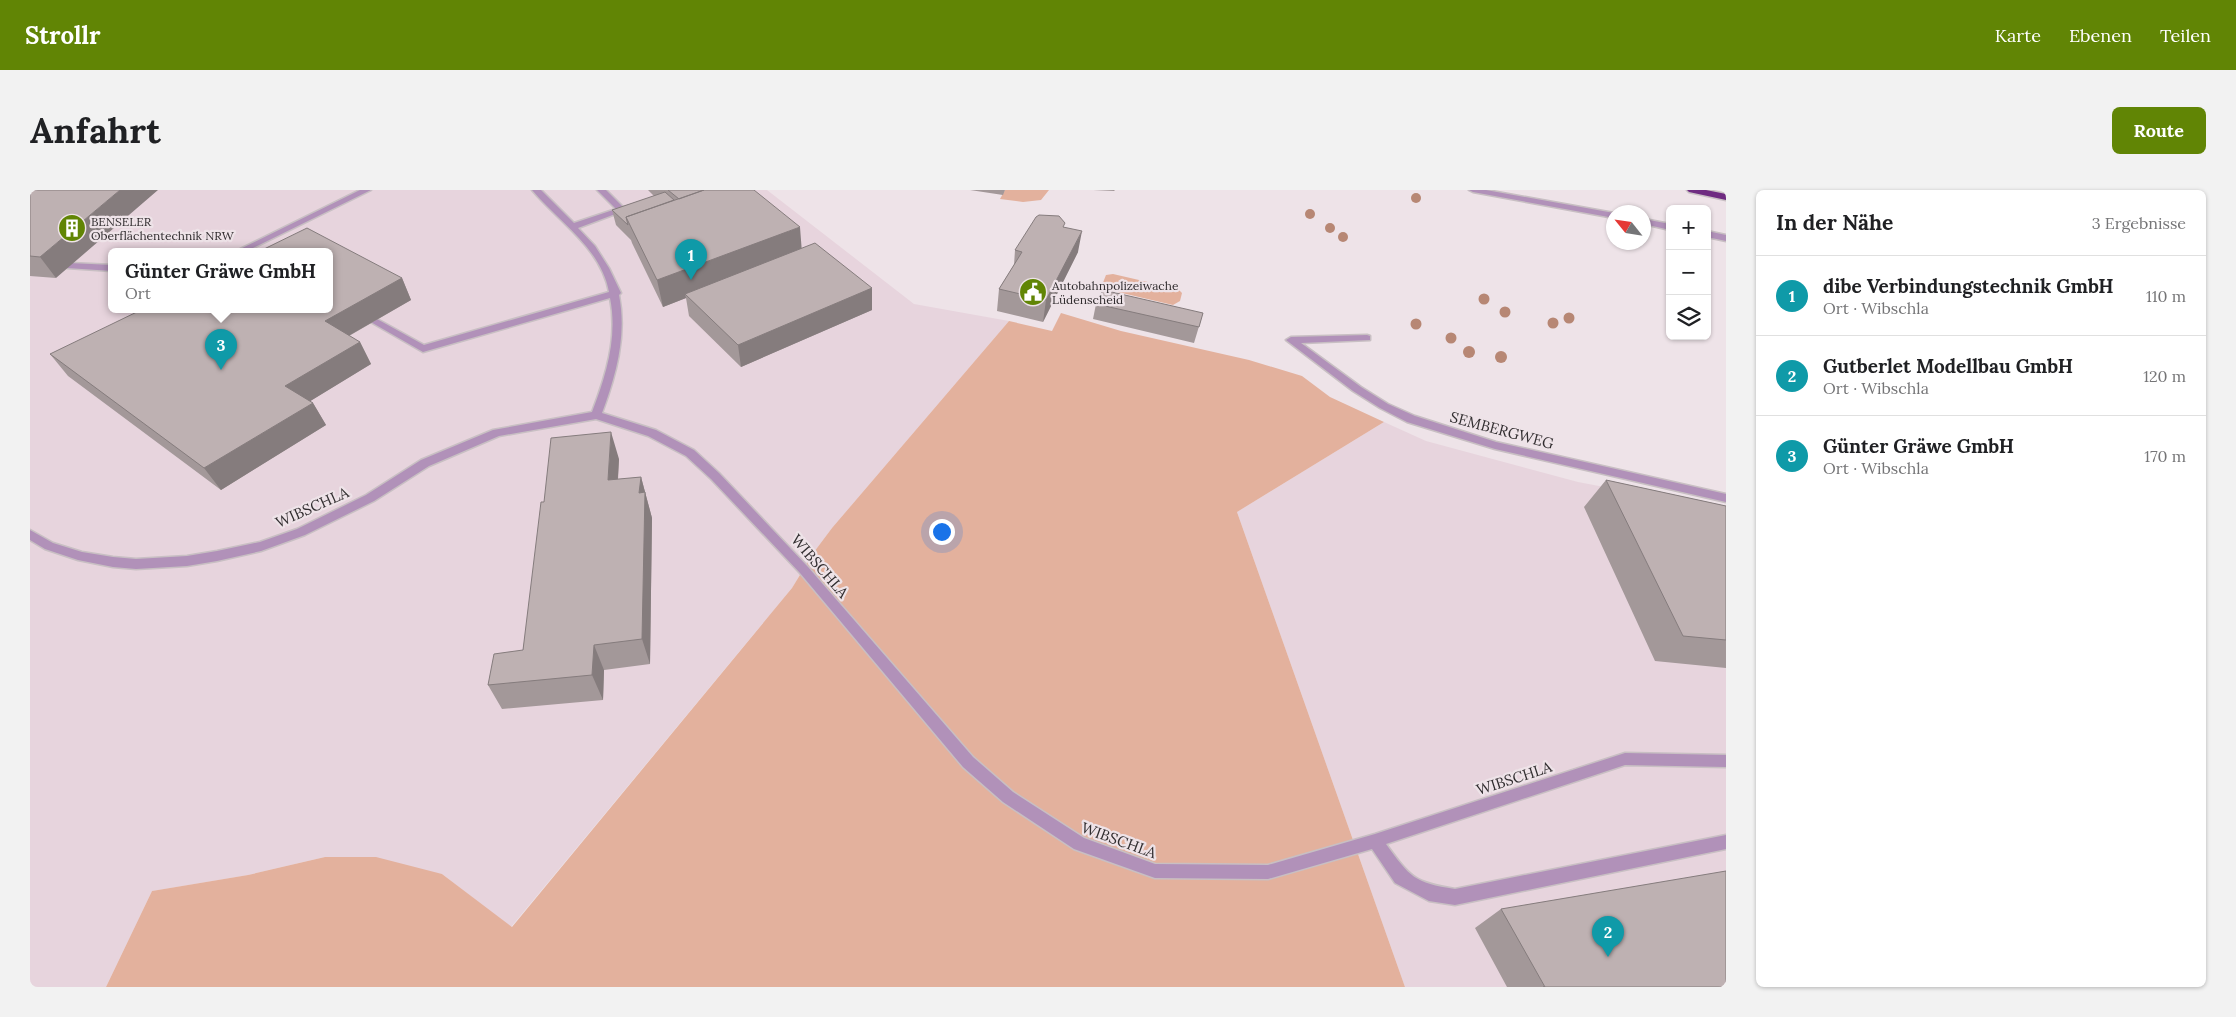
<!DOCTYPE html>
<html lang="de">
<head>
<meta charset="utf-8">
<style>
  body { margin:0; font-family:Lora,serif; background:#f2f2f2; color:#202124 }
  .controls { position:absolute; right:15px; top:15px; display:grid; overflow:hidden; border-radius:8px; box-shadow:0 1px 4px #0004 }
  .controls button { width:45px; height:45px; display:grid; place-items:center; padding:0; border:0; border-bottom:1px solid #e0e0e0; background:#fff; color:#202124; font:25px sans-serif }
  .compass { position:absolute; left:1576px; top:15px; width:45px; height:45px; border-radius:50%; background:#fff; box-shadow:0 1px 4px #0004; rotate:300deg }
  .you { position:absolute; left:911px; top:341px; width:18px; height:18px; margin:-12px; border:4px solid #fff; border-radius:50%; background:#1a73e8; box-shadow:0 0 0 8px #1a73e833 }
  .badge { display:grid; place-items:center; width:32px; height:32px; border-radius:50%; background:#618505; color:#fff; font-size:16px; font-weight:700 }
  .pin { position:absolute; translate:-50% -41px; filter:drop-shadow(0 1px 2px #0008) }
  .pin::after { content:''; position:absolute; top:26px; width:18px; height:15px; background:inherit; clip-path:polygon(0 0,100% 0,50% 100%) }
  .popup { position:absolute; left:78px; top:58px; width:225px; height:65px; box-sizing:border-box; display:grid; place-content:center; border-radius:8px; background:#fff; filter:drop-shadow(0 1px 4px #0005); font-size:16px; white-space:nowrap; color:#757577 }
  .popup b { font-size:19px; color:#202124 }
  .popup::after { content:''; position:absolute; left:50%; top:100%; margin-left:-10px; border:10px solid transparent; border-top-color:#fff }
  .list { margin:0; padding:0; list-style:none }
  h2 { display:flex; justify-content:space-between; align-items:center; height:65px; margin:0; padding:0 20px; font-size:21px }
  h2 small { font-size:16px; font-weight:400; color:#757577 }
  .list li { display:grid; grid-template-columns:32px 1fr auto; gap:15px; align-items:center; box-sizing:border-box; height:80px; padding:0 20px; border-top:1px solid #e0e0e0 }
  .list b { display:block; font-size:19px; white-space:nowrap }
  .list p { margin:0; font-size:16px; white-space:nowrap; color:#757577 }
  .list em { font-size:16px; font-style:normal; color:#757577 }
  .icon { flex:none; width:28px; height:28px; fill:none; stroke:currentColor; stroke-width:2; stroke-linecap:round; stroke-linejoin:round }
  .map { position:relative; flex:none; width:1696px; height:797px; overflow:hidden; border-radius:8px }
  header { display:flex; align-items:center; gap:30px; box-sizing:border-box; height:70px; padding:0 25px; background:#618505; color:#fff }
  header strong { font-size:24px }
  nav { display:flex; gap:28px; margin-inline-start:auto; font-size:18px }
  .intro { display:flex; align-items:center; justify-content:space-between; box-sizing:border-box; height:120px; padding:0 30px }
  h1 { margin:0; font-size:35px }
  .button { padding:12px 22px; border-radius:8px; background:#618505; color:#fff; font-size:18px; font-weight:700 }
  main { display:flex; gap:30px; padding:0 30px }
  aside { flex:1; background:#fff; border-radius:8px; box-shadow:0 1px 4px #0004 }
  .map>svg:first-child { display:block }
</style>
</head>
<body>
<header>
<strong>Strollr</strong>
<nav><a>Karte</a><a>Ebenen</a><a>Teilen</a></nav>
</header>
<div class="intro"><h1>Anfahrt</h1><a class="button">Route</a></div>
<main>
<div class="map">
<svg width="1696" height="797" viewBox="0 0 1696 797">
  <rect width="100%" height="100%" fill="#eee3e8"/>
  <!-- built -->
  <path fill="#e7d4dd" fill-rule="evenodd" d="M 0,0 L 737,0 L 884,114 L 979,131 L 802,338 L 784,362 L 762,398 L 481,737 L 412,684 L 295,667 L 218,685 L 122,701 L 76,797 L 0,797 ZM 82,61 L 300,61 L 300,119 L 82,119 Z
    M 1354,232 L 1396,251 L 1548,292 L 1648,311 L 1696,323 L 1696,797 L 1375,797 L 1207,322 Z"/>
  <!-- green -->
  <path fill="#e3b19d" d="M 975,0 L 1019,0 L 1011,10 L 993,12 L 970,9 Z
    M 1083,84 L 1148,99 L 1152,103 L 1150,111 L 1143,115 L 1075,99 L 1072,95 L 1076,85 Z
    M 1031,123 L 1091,141 L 1219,170 L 1272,186 L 1300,207 L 1354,232 L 1207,322 L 1375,797 L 76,797 L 122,701 L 218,685 L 295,667 L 346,667 L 412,684 L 482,737 L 762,398 L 784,362 L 802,338 L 979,131 L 1022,141 Z"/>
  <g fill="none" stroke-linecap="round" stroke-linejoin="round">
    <!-- minor casing -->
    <g stroke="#c8bfc3" stroke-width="3">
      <path id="minor" d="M 330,0 L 341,0 L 217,61 L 206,61 Z
        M 502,0 L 511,0 L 544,33 L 586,19 L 567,0 L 576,0 L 596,20 L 548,38 L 565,56 L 579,78 L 591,103 L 589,105 C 597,146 586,185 572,223 L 626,240 L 664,260 L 689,283 L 778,377 L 943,567 L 983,602 L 1054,648 L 1125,674 L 1238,675 L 1345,644 L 1595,563 L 1696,565 L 1696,577 L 1595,575 L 1356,654 C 1380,687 1384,693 1425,699 L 1696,645 L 1696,659 L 1425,715 L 1399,711 L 1365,693 L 1342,659 L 1238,689 L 1125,688 L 1044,659 L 973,612 L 933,577 L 770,383 L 681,289 L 656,266 L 618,246 L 566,229 L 469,246 L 399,276 L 344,311 L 275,345 L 231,361 L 187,371 L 157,376 L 106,379 L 83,377 L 48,370 L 15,359 L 0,350 L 0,340 L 23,353 L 52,362 L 83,367 L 106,369 L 157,366 L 187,361 L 230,352 L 267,339 L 336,305 L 391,270 L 463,240 L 562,222 C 576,186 588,147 580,108 L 393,162 L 339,131 L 344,128 L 347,129 L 394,155 L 579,102 C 571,58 529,32 502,0 Z
        M 1439,0 L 1456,0 L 1584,23 L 1584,28 L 1443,2 Z
        M 1614,29 L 1640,34 L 1640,40 L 1614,34 Z
        M 1677,41 L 1696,45 L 1696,51 L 1677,47 Z
        M 40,73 L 82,75 L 82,81 L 37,78 L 35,76 Z
        M 1337,145 L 1340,146 L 1340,150 L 1271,153 L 1331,197 L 1358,214 L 1385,226 L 1466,252 L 1696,304 L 1696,312 L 1465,259 L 1377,232 L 1350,218 L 1323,201 L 1256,150 L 1261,147 Z"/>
    </g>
    <!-- highway casing -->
    <g stroke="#c8bfc3" stroke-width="3">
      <path id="highway" d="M 1657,0 L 1676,0 L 1696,4 L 1696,10 L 1659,2 Z"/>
    </g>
    <!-- minor -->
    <use href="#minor" fill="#b191b9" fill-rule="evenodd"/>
    <!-- highway -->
    <use href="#highway" fill="#6f2b81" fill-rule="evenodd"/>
  </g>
  <!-- trees -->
  <g fill="#b78774">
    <circle cx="1386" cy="8" r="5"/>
    <circle cx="1280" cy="24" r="5"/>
    <circle cx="1300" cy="38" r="5"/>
    <circle cx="1313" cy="47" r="5"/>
    <circle cx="1454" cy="109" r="5.5"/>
    <circle cx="1475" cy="122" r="5.5"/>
    <circle cx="1539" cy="128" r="5.5"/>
    <circle cx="1523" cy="133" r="5.5"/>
    <circle cx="1386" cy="134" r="5.5"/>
    <circle cx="1421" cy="148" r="5.5"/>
    <circle cx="1439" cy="162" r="6"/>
    <circle cx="1471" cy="167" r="6"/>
  </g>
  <!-- wall -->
  <path fill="#a39899" d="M 0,0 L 26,88 L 0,86 Z
    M 618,0 L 724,0 L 772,59 L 842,98 L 842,120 L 711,177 L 659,126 L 656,108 L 633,117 L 602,53 L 601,50 L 586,35 L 582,20 L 624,6 Z
    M 940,0 L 975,0 L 973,5 Z
    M 1063,0 L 1085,0 L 1084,1 Z
    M 1034,37 L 1048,62 L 1013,132 L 967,121 L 969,99 L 984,75 L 985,60 Z
    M 372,88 L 381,110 L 319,146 L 330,152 L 341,174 L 280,211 L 283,213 L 296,235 L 191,300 L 38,186 L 20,164 Z
    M 1066,114 L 1173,123 L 1164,153 L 1063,129 Z
    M 589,269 L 588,290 L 611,287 L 622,328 L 620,474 L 574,480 L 573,510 L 472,519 L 458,495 L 493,460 L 514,312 Z
    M 1576,290 L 1696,316 L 1696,478 L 1625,471 L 1554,317 Z
    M 1471,719 L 1696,797 L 1477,797 L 1445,738 Z"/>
  <!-- shaded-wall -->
  <path fill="#857c7d" d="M 90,0 L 128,0 L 26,88 L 10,67 Z
    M 770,37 L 772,63 L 655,104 L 656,108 L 633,117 L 627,90 Z
    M 1052,41 L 1048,62 L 1013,132 L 1016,110 Z
    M 372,88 L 381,110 L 306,153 L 295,131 Z
    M 842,98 L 842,120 L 711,177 L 708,155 Z
    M 330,152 L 341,174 L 269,218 L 255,196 Z
    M 283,213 L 296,235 L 191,300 L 174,278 Z
    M 581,242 L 589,269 L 586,317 L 578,290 Z
    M 611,287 L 622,328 L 620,474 L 612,449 L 609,303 Z
    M 564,455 L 574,480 L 573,510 L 562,485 Z"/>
  <!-- building -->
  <path fill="#beb1b2" stroke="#857c7d" d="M 0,0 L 90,0 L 10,67 L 0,66 Z
    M 638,0 L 674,0 L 649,9 Z
    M 674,0 L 724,0 L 770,37 L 627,90 L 596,27 Z
    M 635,2 L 644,10 L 596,27 L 598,35 L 582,20 Z
    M 1009,25 L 1029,26 L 1035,33 L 1033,37 L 1052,41 L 1016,110 L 969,99 L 992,62 L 985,60 L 1006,27 Z
    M 277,38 L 372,88 L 295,131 L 330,152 L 255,196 L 283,213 L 174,278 L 20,164 L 113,119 L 300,119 L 300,61 L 230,61 Z
    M 785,53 L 842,98 L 708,155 L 655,104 Z
    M 1073,100 L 1173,123 L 1169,137 L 1066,114 Z
    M 581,242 L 578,290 L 611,287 L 609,303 L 615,302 L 612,449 L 564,455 L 562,485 L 458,495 L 464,464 L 493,460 L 511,312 L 514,312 L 521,248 Z
    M 1576,290 L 1696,316 L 1696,450 L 1653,446 Z
    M 1696,681 L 1696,797 L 1513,797 L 1515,797 L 1471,719 Z"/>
  <!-- icons -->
  <defs>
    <g id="building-disc" transform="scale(1.4375)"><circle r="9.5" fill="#618505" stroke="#eee3e8"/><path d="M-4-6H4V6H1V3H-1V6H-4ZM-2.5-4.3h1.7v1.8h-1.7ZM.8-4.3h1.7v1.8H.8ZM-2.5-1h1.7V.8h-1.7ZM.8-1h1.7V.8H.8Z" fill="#fff"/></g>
    <g id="civic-disc" transform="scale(1.4375)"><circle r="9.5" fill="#618505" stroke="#eee3e8"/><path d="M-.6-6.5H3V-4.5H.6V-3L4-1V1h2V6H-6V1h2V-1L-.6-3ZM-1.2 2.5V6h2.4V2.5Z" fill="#fff"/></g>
  </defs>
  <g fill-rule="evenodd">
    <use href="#building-disc" x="42" y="38"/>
    <use href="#civic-disc" x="1003" y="102"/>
  </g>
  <g text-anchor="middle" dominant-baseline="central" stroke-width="4.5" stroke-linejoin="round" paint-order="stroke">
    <!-- far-poi labels -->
    <g font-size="12" fill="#312d2f" stroke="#eee3e8" text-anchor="start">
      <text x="61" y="31">BENSELER<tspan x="61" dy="14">Oberflächentechnik NRW</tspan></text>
      <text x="1022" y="95">Autobahnpolizeiwache<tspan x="1022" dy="14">Lüdenscheid</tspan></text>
    </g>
    <!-- street labels -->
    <g font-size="15" fill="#312d2f" stroke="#eee3e8">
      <text transform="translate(1472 240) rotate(15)">SEMBERGWEG</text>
      <text transform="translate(282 317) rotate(-24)">WIBSCHLA</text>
      <text transform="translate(790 376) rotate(49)">WIBSCHLA</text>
      <text transform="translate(1484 588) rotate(-18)">WIBSCHLA</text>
      <text transform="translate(1089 650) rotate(20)">WIBSCHLA</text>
    </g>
  </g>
</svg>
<div class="controls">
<button>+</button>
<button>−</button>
<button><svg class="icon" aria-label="layers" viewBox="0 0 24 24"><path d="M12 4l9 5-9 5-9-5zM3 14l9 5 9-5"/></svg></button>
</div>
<svg class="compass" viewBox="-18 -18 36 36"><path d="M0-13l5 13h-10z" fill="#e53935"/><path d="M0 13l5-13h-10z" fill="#757577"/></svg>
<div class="you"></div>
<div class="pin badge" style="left:661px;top:90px;background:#0f9aa8">1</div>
<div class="pin badge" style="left:1578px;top:767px;background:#0f9aa8">2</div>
<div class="pin badge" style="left:191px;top:180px;background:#0f9aa8">3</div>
<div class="popup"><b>Günter Gräwe GmbH</b>Ort</div>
</div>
<aside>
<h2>In der Nähe<small>3 Ergebnisse</small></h2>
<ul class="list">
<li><span class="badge" style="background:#0f9aa8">1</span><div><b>dibe Verbindungstechnik GmbH</b><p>Ort · Wibschla</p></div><em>110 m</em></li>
<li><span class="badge" style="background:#0f9aa8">2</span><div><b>Gutberlet Modellbau GmbH</b><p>Ort · Wibschla</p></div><em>120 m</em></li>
<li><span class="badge" style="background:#0f9aa8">3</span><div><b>Günter Gräwe GmbH</b><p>Ort · Wibschla</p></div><em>170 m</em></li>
</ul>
</aside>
</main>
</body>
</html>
